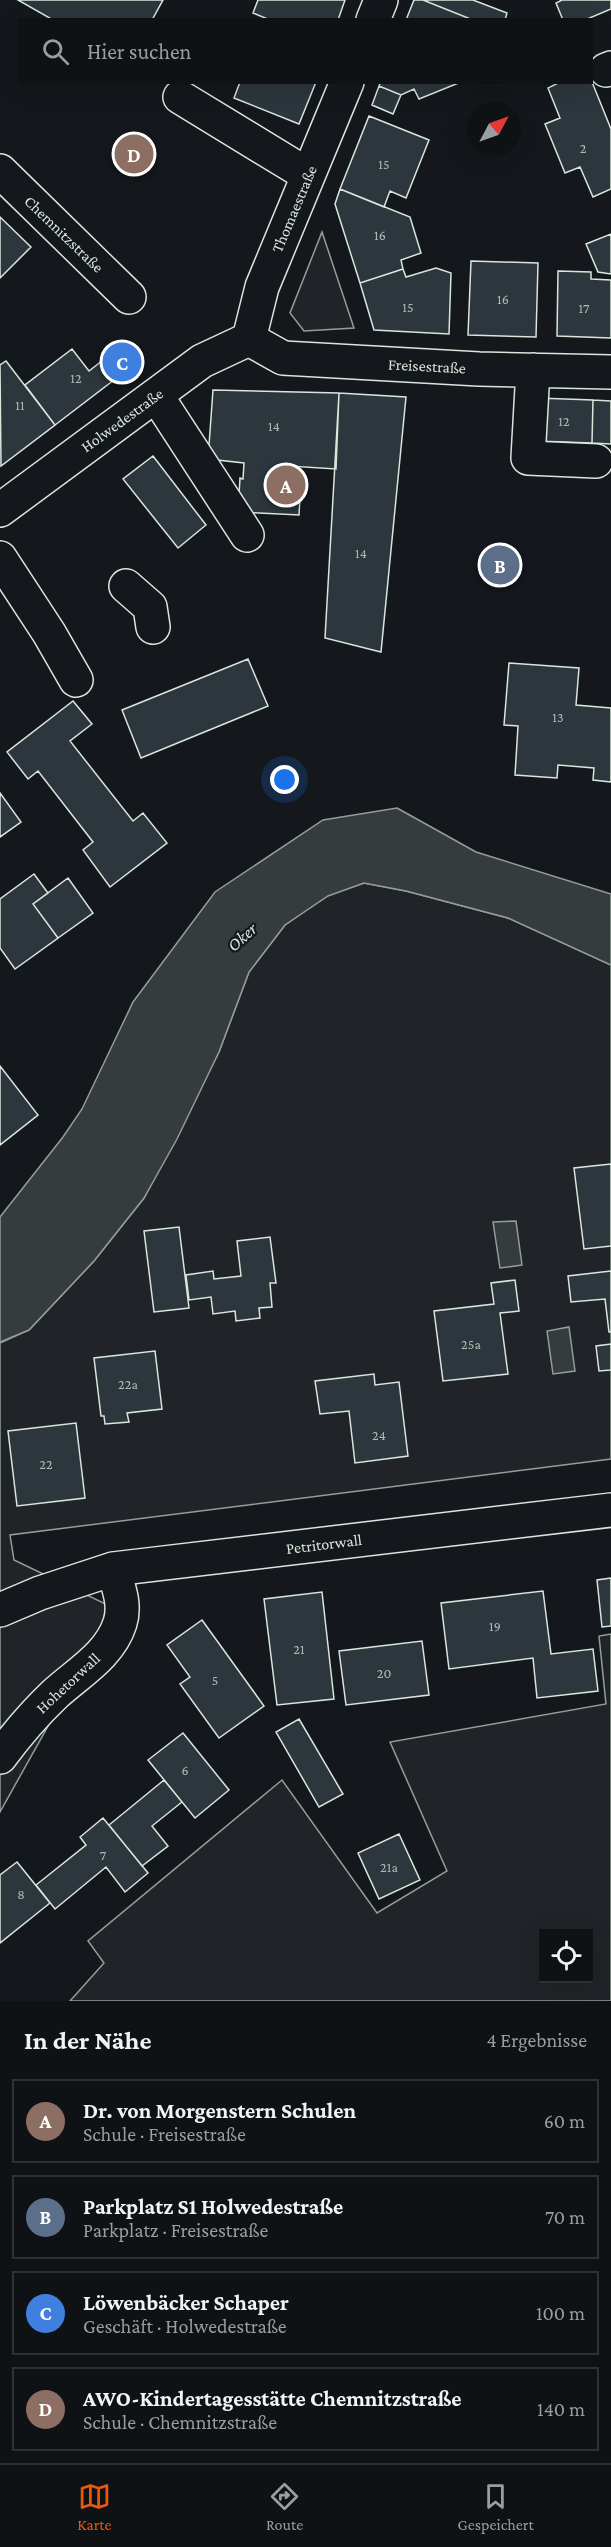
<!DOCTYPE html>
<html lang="de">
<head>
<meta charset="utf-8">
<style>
  body { margin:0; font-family:"Crimson Pro",serif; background:#181b1e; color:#f1f3f6 }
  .controls { position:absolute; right:18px; bottom:18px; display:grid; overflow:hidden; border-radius:0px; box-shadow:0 6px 24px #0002 }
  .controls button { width:54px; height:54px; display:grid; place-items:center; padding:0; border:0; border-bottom:2px solid #2f3234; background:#0f1215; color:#f1f3f6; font:30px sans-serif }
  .compass { position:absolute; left:467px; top:102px; width:54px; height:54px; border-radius:50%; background:#0f1215; box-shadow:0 6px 24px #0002; rotate:49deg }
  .you { position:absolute; left:285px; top:780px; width:21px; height:21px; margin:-15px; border:4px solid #fff; border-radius:50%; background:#1a73e8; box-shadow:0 0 0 9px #1a73e833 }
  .badge { display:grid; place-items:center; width:39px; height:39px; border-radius:50%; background:#ea580c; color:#fff; font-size:20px; font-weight:700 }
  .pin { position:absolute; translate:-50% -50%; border:3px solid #fff; box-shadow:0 2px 6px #0006 }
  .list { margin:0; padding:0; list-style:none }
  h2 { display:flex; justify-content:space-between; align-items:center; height:78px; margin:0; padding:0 24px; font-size:26px }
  h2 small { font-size:20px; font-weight:400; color:#9b9ea0 }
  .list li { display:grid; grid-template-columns:39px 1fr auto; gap:18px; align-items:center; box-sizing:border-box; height:84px; margin:0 12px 12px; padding:0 12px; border:2px solid #2f3234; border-radius:0px }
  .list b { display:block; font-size:22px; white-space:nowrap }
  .list p { margin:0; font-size:20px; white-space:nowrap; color:#9b9ea0 }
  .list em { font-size:20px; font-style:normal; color:#9b9ea0 }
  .icon { flex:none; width:33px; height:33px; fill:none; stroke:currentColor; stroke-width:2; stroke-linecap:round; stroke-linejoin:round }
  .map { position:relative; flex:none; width:611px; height:2001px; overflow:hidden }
  .search { position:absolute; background:#0f1215; box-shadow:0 6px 24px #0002; left:18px; right:18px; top:18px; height:66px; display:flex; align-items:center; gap:15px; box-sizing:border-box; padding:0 21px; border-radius:0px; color:#9b9ea0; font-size:22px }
  .sheet { height:462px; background:#0f1215 }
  nav { display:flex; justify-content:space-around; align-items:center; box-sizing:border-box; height:84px; border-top:2px solid #2f3234; background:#0f1215; font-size:16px; color:#9b9ea0 }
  nav a { display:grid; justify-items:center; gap:3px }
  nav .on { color:#ea580c }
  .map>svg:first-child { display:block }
</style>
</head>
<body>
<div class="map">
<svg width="611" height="2001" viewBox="0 0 611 2001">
  <rect width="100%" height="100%" fill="#14181c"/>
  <!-- green -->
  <path fill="#202428" stroke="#939e99" stroke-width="1.5" fill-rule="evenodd" d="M 322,232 L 354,328 L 304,331 L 290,313 Z
    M 364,883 L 406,891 L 508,918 L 611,965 L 611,1459 L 10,1535 L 14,1560 L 114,1608 L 0,1812 L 0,1343 L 29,1330 L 94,1261 L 144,1198 L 219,1052 L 249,972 L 285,925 L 328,895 Z
    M 611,1634 L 611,2001 L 70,2001 L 104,1963 L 88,1941 L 282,1780 L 377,1913 L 447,1871 L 390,1742 L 606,1704 L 599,1636 ZM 544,1934 L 588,1934 L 588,1978 L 544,1978 Z"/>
  <!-- water -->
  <path fill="#363b3e" stroke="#939e99" stroke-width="1.5" d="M 397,808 L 476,852 L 611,894 L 611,965 L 508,918 L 406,891 L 364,883 L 328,896 L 285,925 L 249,972 L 219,1052 L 177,1139 L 144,1198 L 94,1261 L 29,1330 L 0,1342 L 0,1217 L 63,1137 L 82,1109 L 133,1002 L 215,892 L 323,820 Z
    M 516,1221 L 522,1265 L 500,1268 L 493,1222 Z
    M 569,1327 L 575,1371 L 553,1374 L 547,1331 Z"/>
  <!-- building -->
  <path fill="#2c363c" stroke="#d8e6dc" stroke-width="1.5" d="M 18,0 L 163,0 L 152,20 L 53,20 Z
    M 258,0 L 345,0 L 338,20 L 270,20 L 253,13 Z
    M 414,0 L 423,0 L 473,20 L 406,20 Z
    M 423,0 L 473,0 L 507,13 L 505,20 L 473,20 Z
    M 562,0 L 611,0 L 611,9 L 585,20 L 563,20 L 556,3 Z
    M 240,82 L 316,82 L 299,124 L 234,98 Z
    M 381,82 L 461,82 L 419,99 L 414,89 L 401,95 L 379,86 Z
    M 560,82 L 592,82 L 611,129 L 611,189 L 593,197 L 580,167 L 565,173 L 545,124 L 560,118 L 548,88 Z
    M 379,86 L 401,95 L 393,114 L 372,105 Z
    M 369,116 L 429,140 L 406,198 L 390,191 L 384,207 L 340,189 Z
    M 340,189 L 410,217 L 421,253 L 401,260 L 403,269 L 360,283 L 335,204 Z
    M 0,217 L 31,247 L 0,278 Z
    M 611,234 L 611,274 L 598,272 L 586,244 Z
    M 471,261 L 538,263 L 536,337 L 468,335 Z
    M 436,268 L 451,273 L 449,334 L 374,330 L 360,283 L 403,269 L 406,277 Z
    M 558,271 L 591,272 L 591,279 L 611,280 L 611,338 L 557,336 Z
    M 126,342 L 140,360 L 55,425 L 25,385 L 72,349 L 89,371 Z
    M 6,361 L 55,425 L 1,466 L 0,365 Z
    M 213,390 L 339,393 L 336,469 L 289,466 L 288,481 L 301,482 L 299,515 L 238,512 L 240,478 L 243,479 L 244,463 L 208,459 Z
    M 339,393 L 406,397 L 381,652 L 325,638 Z
    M 537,398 L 593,400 L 592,443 L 535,441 Z
    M 593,400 L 611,401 L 611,444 L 592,443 Z
    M 153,456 L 206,525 L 178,548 L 123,479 Z
    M 248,659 L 268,706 L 141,758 L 122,710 Z
    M 509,663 L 579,668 L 576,705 L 611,708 L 611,782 L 593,780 L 594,768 L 558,765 L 557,778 L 515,775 L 518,726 L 504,725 Z
    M 73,701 L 92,724 L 70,741 L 133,821 L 143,813 L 167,843 L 110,887 L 83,850 L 93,842 L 38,771 L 28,779 L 7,752 Z
    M 0,793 L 21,822 L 0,837 Z
    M 34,874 L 48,893 L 33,904 L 58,938 L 15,969 L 0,948 L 0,899 Z
    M 68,878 L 93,913 L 58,938 L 33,904 Z
    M 0,1066 L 38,1115 L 0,1145 Z
    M 611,1164 L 611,1246 L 584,1249 L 574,1168 Z
    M 179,1227 L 189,1308 L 154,1312 L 144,1231 Z
    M 270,1237 L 276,1283 L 270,1283 L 272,1307 L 259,1308 L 260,1318 L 236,1321 L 235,1311 L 213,1314 L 211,1297 L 189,1300 L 186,1275 L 213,1271 L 214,1279 L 241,1276 L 237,1241 Z
    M 611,1271 L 611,1332 L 609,1332 L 605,1299 L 571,1302 L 568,1276 Z
    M 515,1280 L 519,1311 L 500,1313 L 508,1374 L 443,1381 L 434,1311 L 494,1304 L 491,1283 Z
    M 611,1344 L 611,1370 L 599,1371 L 596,1346 Z
    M 155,1351 L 162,1409 L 127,1413 L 129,1422 L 105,1424 L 104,1416 L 101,1416 L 94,1358 Z
    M 374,1374 L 375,1385 L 399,1382 L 408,1456 L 355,1463 L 349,1411 L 320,1414 L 315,1381 Z
    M 76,1423 L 85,1498 L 17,1506 L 8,1431 Z
    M 611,1578 L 611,1626 L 602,1627 L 597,1580 Z
    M 543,1591 L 551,1654 L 593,1649 L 598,1691 L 537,1698 L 533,1658 L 449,1669 L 441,1603 Z
    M 322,1592 L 334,1699 L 277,1705 L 264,1599 Z
    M 202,1620 L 264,1706 L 219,1738 L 180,1684 L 190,1677 L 167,1645 Z
    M 422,1641 L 429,1695 L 346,1705 L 339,1651 Z
    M 299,1719 L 343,1794 L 319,1807 L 276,1732 Z
    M 183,1733 L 229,1790 L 195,1818 L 148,1760 Z
    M 164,1780 L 182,1802 L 152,1826 L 168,1846 L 142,1866 L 109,1825 Z
    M 103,1818 L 148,1873 L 125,1892 L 106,1867 L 55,1909 L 36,1885 L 86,1845 L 80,1837 Z
    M 399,1834 L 420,1880 L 379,1899 L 358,1853 Z
    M 17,1862 L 50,1903 L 0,1943 L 0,1875 Z"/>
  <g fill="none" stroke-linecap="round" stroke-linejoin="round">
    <!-- minor casing -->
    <g stroke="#d8e6dc" stroke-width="36">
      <path id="minor" d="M 373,20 L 381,0
        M 606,70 L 611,68
        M 180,97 L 308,175
        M 0,171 L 129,297
        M 249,339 L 283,358 L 479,369 L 611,372
        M 249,339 L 262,287 L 347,82
        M 533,370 L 528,458 L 596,461
        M 156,395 L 247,535
        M 0,510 L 202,361 L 249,339
        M 0,558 L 49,633 L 76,680
        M 126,586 L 150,607 L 153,627
        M 0,1610 L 40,1593 L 113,1569 L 611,1510
        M 0,1757 C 17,1734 34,1714 55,1694 C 78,1673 110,1655 120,1623 C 126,1604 118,1586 113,1569"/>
    </g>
    <!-- minor -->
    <use href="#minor" stroke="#14181c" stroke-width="33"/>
  </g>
  <g text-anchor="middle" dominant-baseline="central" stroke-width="4.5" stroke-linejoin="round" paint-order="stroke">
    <!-- number labels -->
    <g font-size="14" fill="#adbab4">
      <text x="583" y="148">2</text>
      <text x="384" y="164">15</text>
      <text x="380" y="235">16</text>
      <text x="503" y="299">16</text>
      <text x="408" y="307">15</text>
      <text x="584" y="308">17</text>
      <text x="76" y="378">12</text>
      <text x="20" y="405">11</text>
      <text x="564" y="421">12</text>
      <text x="274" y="426">14</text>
      <text x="361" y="553">14</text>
      <text x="558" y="717">13</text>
      <text x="471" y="1344">25a</text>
      <text x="128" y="1384">22a</text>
      <text x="379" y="1435">24</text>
      <text x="46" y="1464">22</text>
      <text x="495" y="1626">19</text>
      <text x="299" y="1649">21</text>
      <text x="384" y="1673">20</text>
      <text x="215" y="1680">5</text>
      <text x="185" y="1770">6</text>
      <text x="103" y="1855">7</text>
      <text x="389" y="1867">21a</text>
      <text x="21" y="1894">8</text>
    </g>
    <!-- street labels -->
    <g font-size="16" fill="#d8e6dc" stroke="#14181c">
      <text transform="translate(294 209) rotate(-67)">Thomaestraße</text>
      <text transform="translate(64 234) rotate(44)">Chemnitzstraße</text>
      <text transform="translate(427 366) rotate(3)">Freisestraße</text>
      <text transform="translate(122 420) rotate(-36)">Holwedestraße</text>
      <text transform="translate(324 1544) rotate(-7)">Petritorwall</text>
      <text transform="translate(68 1683) rotate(-43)">Hohetorwall</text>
    </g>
    <!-- water labels -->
    <g font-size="18" font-style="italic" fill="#d8e6dc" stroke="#14181c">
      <text transform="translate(242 937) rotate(-42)">Oker</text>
    </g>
  </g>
</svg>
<div class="controls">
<button><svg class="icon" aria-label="locate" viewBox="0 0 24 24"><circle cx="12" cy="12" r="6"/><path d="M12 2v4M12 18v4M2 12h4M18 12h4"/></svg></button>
</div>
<svg class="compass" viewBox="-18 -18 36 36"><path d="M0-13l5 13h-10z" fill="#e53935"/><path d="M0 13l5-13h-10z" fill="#9b9ea0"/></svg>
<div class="you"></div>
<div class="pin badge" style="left:286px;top:485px;background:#8d6e63">A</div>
<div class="pin badge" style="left:500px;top:565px;background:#5c6f8a">B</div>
<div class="pin badge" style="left:122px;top:362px;background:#3f7fe0">C</div>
<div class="pin badge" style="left:134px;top:154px;background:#8d6e63">D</div>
<div class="search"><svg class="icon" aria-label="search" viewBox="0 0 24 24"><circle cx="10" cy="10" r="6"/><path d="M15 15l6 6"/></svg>Hier suchen</div>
</div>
<section class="sheet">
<h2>In der Nähe<small>4 Ergebnisse</small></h2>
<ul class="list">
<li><span class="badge" style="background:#8d6e63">A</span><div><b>Dr. von Morgenstern Schulen</b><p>Schule · Freisestraße</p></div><em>60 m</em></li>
<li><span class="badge" style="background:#5c6f8a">B</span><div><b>Parkplatz S1 Holwedestraße</b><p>Parkplatz · Freisestraße</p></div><em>70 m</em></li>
<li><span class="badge" style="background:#3f7fe0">C</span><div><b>Löwenbäcker Schaper</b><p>Geschäft · Holwedestraße</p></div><em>100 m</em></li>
<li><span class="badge" style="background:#8d6e63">D</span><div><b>AWO-Kindertagesstätte Chemnitzstraße</b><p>Schule · Chemnitzstraße</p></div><em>140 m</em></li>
</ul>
</section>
<nav>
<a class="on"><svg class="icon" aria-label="map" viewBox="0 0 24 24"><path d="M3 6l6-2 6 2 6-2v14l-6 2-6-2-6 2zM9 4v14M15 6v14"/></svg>Karte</a>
<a><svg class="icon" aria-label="directions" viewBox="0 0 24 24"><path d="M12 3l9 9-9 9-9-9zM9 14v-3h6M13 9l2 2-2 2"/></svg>Route</a>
<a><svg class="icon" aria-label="saved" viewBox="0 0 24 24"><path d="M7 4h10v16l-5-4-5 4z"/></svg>Gespeichert</a>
</nav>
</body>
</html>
